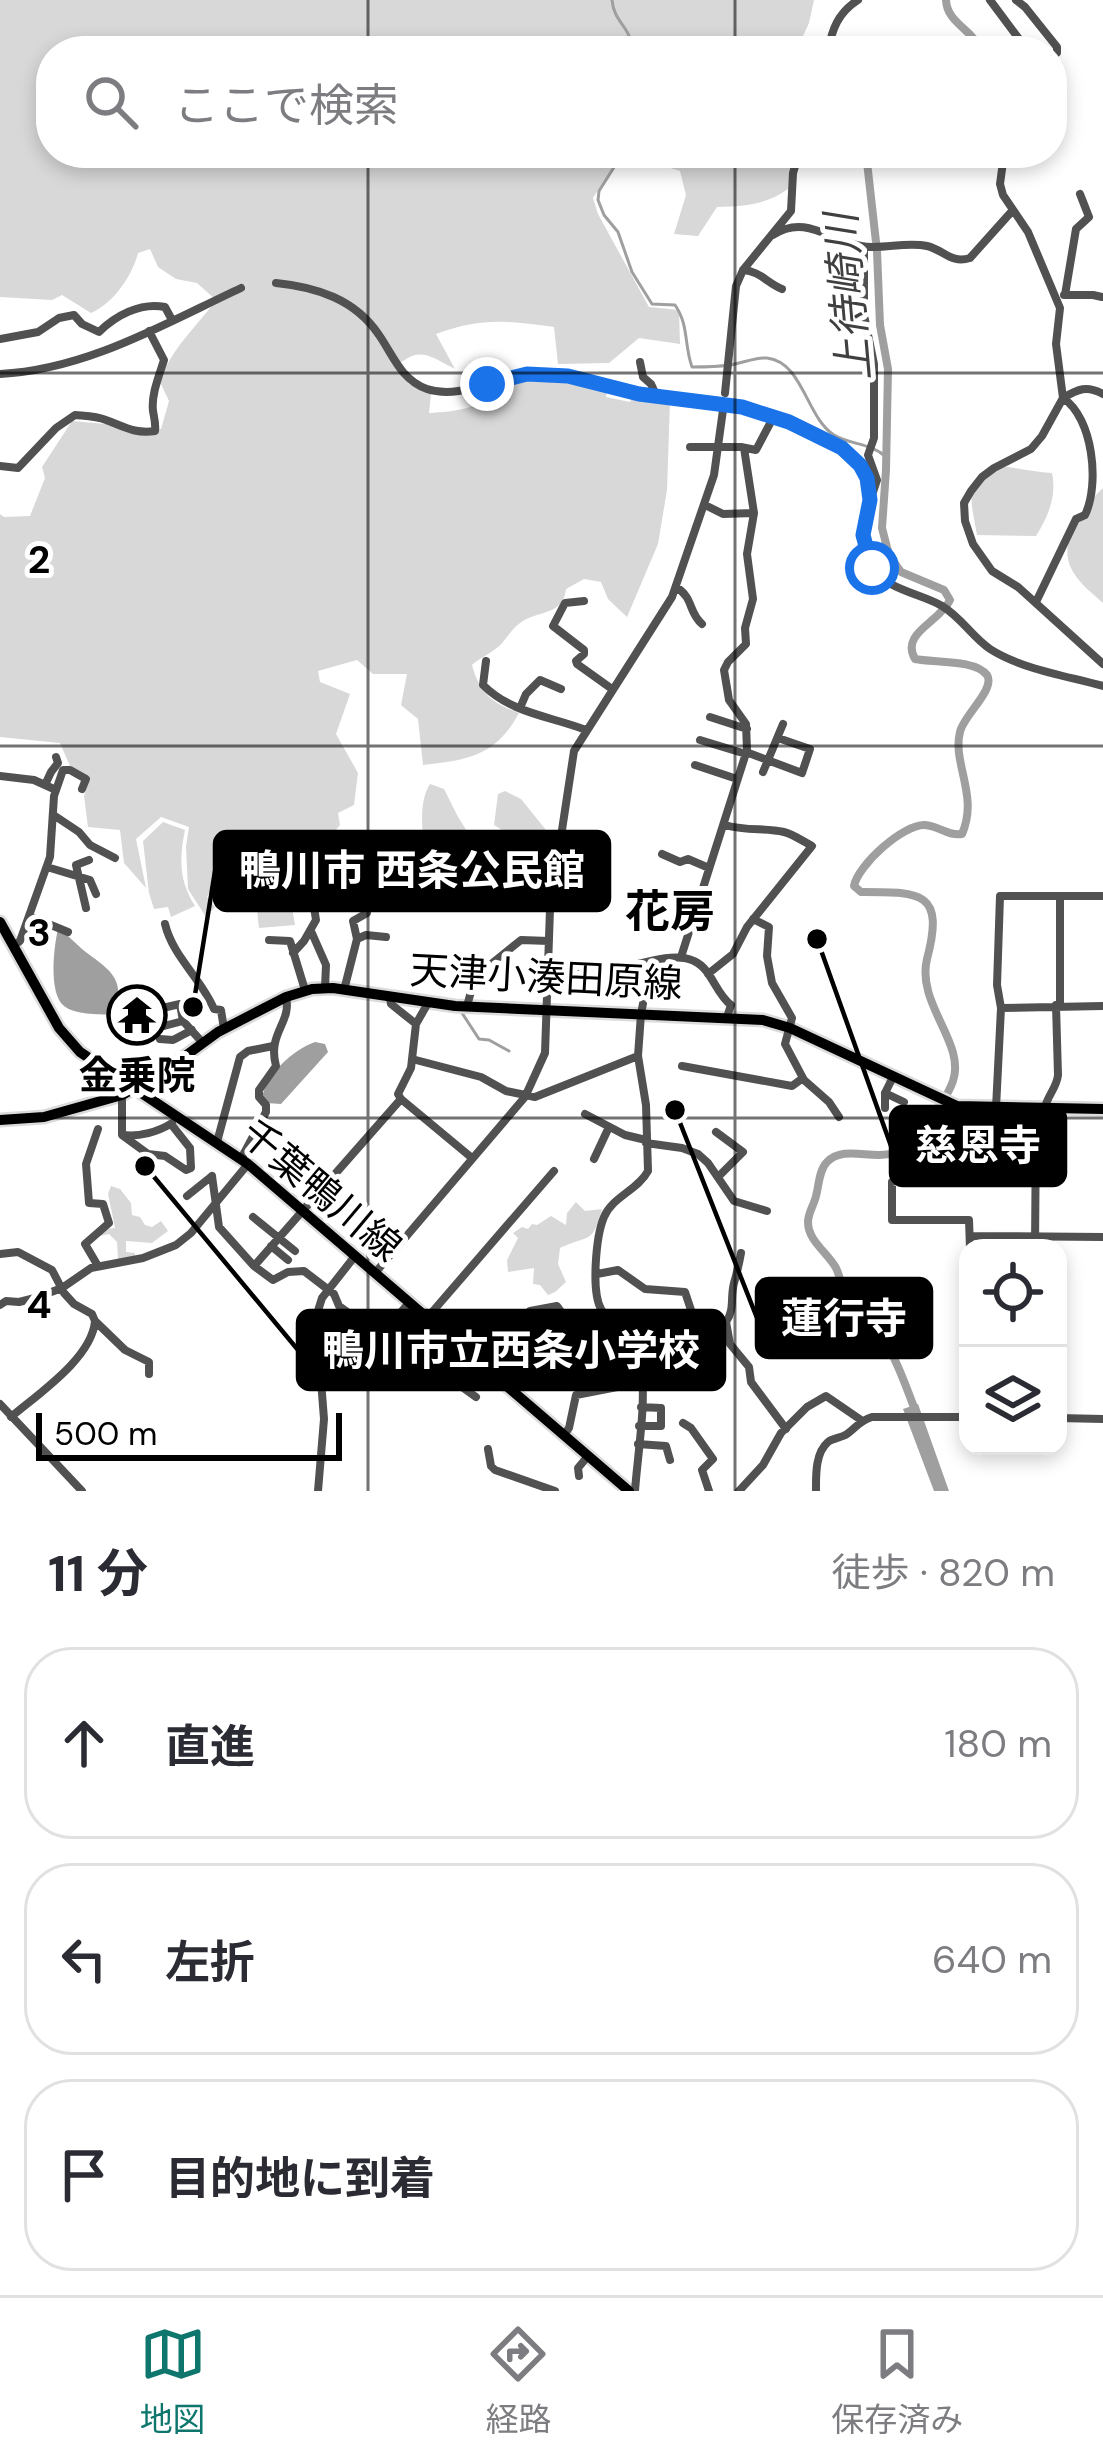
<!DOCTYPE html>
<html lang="ja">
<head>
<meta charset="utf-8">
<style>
  body { margin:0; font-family:"DM Sans","Noto Sans JP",sans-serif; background:#f7f7f7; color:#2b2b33 }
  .controls { position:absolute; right:36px; bottom:36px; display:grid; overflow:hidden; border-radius:24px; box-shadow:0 6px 18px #0003 }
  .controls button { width:108px; height:108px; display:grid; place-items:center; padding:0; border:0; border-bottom:3px solid #e1e1e2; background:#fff; color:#2b2b33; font:60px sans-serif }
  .scale { position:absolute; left:36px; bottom:30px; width:306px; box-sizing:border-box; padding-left:12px; border:6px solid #000; border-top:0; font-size:33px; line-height:42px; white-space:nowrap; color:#000; -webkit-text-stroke:9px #fff; paint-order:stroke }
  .stop { position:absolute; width:36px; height:36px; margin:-27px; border:9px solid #1a73e8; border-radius:50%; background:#fff }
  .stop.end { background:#1a73e8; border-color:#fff; box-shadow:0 3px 12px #0008 }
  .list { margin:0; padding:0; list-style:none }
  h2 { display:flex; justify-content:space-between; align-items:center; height:156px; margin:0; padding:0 48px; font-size:51px }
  h2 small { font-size:39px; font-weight:400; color:#7c7c81 }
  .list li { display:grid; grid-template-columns:78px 1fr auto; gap:36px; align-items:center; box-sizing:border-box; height:192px; margin:0 24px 24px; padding:0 24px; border:3px solid #e1e1e2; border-radius:48px }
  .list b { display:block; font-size:45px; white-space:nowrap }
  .list em { font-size:39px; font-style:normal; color:#7c7c81 }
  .icon { flex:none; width:66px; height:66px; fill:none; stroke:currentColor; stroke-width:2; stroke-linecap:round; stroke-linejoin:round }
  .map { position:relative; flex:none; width:1103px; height:1491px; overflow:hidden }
  .search { position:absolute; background:#fff; box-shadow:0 6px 18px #0003; left:36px; right:36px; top:36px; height:132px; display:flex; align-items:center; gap:30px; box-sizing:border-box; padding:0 42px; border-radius:48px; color:#7c7c81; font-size:45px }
  .sheet { height:804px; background:#fff }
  nav { display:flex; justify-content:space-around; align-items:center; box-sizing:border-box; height:168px; border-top:3px solid #e1e1e2; background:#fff; font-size:33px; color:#7c7c81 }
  nav a { display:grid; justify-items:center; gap:6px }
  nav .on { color:#0f766e }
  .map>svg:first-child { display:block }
</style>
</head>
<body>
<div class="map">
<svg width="1103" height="1491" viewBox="0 0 1103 1491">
  <rect width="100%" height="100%" fill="#fff"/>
  <!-- green -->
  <path fill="#d8d8d8" d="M 0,0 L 814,0 L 809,23 L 796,51 L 51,51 L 51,153 L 622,153 L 593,198 L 598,214 L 649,307 L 679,310 L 680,344 L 639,338 L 609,363 L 558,364 L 554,327 C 506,321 483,317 436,334 L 455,369 C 431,357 420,345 397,366 L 409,384 L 431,393 L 429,413 C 455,411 483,411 494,384 L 530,375 L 531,380 L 560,378 L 607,391 L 606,397 L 630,402 L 632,397 L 670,400 L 667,490 L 658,544 L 627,617 L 608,599 L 601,582 L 584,579 L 566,589 C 563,615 541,610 523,621 C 513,627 510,634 503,642 C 496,651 481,657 472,665 C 480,694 492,703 519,713 C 496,756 468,760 423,765 L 418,719 L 401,705 L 407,674 L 373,674 L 357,660 L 318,671 L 320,682 L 350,694 L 336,734 L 358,773 L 354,805 L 338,813 L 340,825 L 311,861 L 306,902 L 292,907 L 295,925 L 259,928 L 256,901 L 213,885 L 207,897 L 215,907 L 206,917 L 188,889 L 186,846 L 189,827 L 161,817 L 136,839 L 146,888 L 124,863 L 120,830 L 88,827 L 84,796 L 90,777 L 70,766 L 60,743 L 0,737 L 0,514 L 4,517 L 30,516 L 45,478 L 42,467 L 72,421 L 161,429 L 169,401 L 160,382 C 171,348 196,328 216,300 L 197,283 L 176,279 L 158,267 L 150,249 L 138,253 C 132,276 114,303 91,313 L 62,295 L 52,300 L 0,297 Z
    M 664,153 L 795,153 L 788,189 C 766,205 744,206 717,207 L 698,236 L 674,234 L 686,195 L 680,171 L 661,165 Z
    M 996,466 C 1016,467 1032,472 1052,473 C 1057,496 1048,517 1036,536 L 977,535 C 971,498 963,490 996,466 Z
    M 1103,488 L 1103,603 C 1091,592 1077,582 1070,566 C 1059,539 1084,505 1103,488 Z
    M 430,784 L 444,789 L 458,817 L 477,847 L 449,897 L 441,901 L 432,898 C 428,867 413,809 430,784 Z
    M 505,791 L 521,799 L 546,830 L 546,836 L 540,842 L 526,845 L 494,825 L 498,794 Z
    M 163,822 L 185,830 C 179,859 179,881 195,906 L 171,917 L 168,907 L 154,909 L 149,893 L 143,841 Z
    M 111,1186 L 120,1189 L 131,1203 L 132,1215 L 140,1217 L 145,1225 L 152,1227 L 161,1221 L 168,1231 L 152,1243 L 126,1241 L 126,1252 L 135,1253 L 134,1258 L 118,1259 L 117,1242 L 109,1234 L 99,1236 L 105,1229 L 115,1228 L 108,1194 Z
    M 576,1202 L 585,1211 L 602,1209 C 592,1245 590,1234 560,1248 L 558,1264 L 566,1282 L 555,1292 L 548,1295 L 540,1285 L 533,1284 L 534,1268 L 508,1272 L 507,1260 L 518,1238 L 513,1233 L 522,1227 L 528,1229 L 532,1224 L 537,1225 L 551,1216 L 566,1225 L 567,1213 Z"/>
  <!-- water -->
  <path fill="#9f9f9f" d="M 58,929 C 68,935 73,941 82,949 C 106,968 130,978 112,1015 C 98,1014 75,1015 64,1006 C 48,993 54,946 58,929 Z
    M 315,1042 L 325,1044 L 328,1052 L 281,1104 L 267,1103 L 262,1098 C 266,1075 292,1050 315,1042 Z
    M 918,1404 L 949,1491 L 934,1491 L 903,1409 Z"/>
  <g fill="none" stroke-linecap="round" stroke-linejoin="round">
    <!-- stream -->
    <path stroke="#9f9f9f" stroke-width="3" d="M 612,0 C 614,24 633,27 631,51
      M 623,153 L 599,191 L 598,200 L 604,215 L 618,232 L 632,272 L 652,304 L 675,305 C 689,325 684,345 692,367 C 703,367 717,367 729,365 C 742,364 753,357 767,358 C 803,362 806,417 834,435 C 851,445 871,443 886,457
      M 462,1013 L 479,1039 L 489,1040 L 509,1051"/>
    <!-- river -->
    <path stroke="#9f9f9f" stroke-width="8" d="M 946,0 C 947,24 974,29 980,51
      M 876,51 C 888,36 901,42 915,51
      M 866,153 L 877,251 L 880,325 L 888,369 L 886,470 L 882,528 L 889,555 L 901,572 L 944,590 L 950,600 C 939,623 900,633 915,659 C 933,663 975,659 987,675 C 996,689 963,716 960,732 C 952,763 979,796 962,834 C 947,836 939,826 925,825 C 903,824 858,865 854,886 L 861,892 C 921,892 945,891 927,959 C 916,1004 966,1043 953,1081 C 946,1102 925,1124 911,1141 C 887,1171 849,1140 827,1162 C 819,1170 819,1185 816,1196 C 814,1205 808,1213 808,1222 C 808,1241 827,1252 836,1268 C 840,1276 841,1286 846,1294 C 854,1306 869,1314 877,1327 C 893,1351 905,1383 915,1410"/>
    <!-- minor-tunnel -->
    <path stroke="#d9d9d9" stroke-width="8" stroke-dasharray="8 4" stroke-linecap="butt" d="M 241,288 L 256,281 L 276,283"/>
    <!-- major casing -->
    <g stroke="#dbdbdb" stroke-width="15">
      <path id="major" d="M 0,922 L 59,1028 L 80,1052 L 248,1164 L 629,1491
        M 0,1120 L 44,1117 L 122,1095 L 162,1073 L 218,1032 L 286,997 L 312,989 L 333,988 L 455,1006 L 763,1020 L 790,1028 L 957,1106 L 1103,1109"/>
    </g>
    <!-- minor -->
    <path stroke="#515151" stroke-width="8" d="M 990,0 L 1028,51
      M 1016,0 L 1025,7 L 1057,47 L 1057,53 L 1052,55
      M 828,51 C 832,29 838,13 858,0
      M 968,153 L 979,159 L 1003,162
      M 1008,153 L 1003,162 L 1000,184 L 1003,195 L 1028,232 L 1060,308 L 1056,344 L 1063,398 L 1042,436 L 1031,449 L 994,468 L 982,477 L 971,491 L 964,503 L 965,521 L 973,544 L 992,571 L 1018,587 L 1103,664
      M 773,235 C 805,214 829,240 861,246 C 882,250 906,241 927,246 C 944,250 951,264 970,258 L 1013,210
      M 864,247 L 864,315 L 874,364 L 874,438 L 868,455 L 877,480 L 871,498
      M 743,270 C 760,271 767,283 782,289
      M 276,283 C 316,287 355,299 379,335 C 393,355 401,380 427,389 C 461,400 493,377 526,374 C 561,370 593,385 626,392 C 653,397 681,398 708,401
      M 1064,295 L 1093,295 L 1102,297
      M 1065,295 L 1076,229 L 1089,217 L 1080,194
      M 0,339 L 38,332 L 59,318 L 74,315 L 82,324 L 99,332 C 115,316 140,302 165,307 L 172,320
      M 640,362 L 643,377 L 651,384 L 656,395
      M 0,374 C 86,370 164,324 241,288
      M 725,393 L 736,286 L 743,270 L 791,211 L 793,173 L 799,153
      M 743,407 C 789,419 874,444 870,505 C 868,529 858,541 872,566 C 885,590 920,593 942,606 C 961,617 972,637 990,649 C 1021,669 1067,676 1103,686
      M 690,447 L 741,447 L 756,450 L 774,416
      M 0,466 L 18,468 L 56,428 L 75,415 C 85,416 96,416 106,420 C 125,427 135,434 155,431 C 156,424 154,417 153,411 C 151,395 159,376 164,360 L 149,331
      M 705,505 L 723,514 L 754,513
      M 676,587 C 694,598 688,612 702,624
      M 584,601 L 565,603 L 553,626 L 584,650 L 584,654 L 576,661 L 577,664 L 612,689
      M 1036,602 L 1076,519 L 1085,515 C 1100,484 1093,418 1063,398 C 1078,389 1087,385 1103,394
      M 486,661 L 483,685 C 511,713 549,716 586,730
      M 520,708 L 526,694 L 540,680 L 561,689
      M 710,717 L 747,729
      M 700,740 L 746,754
      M 746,752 L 802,773 L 810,749 L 778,738
      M 695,765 L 737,779
      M 763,772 L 783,724
      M 0,776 L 34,780 L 56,790
      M 45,785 L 51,772 L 58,763 L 56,757
      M 55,816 L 79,832 L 90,845 L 115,858
      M 662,854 L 680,862 L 688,859 L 709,868
      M 47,867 L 90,880 L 96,894
      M 86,908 L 76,865 L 89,860
      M 29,916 L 68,932
      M 753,919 L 769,927 L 767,956 L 772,983 L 792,1018 L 785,1044 L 804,1080 L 829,1102 L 839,1117
      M 165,924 C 173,957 201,978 214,1009 L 221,1010 L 224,1029
      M 311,931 L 326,965 L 325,988
      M 357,939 L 353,921 L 367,913 L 365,880
      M 269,940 L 290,941 L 305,990
      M 13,946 L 20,941 L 50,857 L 54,796 L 63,770 L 70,770 L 86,779 L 82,789
      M 293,953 L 304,941 L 316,920 L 313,901 L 324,896
      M 681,957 L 747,750 L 746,724 L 729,700 L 724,670 L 728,662 L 746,644 L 745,628 L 753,599 L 747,554 L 754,513 L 744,448
      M 473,958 L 480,973
      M 549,966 C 572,967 595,968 617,967 C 640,966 673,951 694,961 C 712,969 715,993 731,1005 L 727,1017
      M 708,974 L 733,954 L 747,927 L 812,846 C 804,842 793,834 784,832 C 764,827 749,832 725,825
      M 344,990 L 357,939 L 366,935 L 386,937
      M 390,998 L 391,1004 L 416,1024
      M 467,1006 L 475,977 L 521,940 L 549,941
      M 1060,1006 L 1060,896
      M 1001,1008 L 1103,1006
      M 158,1009 L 180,1004 L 183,1021 L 202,1042
      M 164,1026 L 183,1021
      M 160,1039 L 173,1040 L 192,1030
      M 412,1059 L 481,1077 L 506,1091 L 535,1097 L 638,1056
      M 682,1066 L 792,1086 L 803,1078
      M 893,1077 L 885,1093 L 904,1102
      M 885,1093 L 885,1108
      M 122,1095 L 122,1135 L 148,1154 L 165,1156 L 186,1170 L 191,1168 L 190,1148 L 171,1124
      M 401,1099 L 472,1158
      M 957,1106 L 924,1179 L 904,1179 L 892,1182 L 892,1220 L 969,1220 L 970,1248
      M 1045,1107 C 1048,1095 1057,1087 1058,1075 L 1056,1005
      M 996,1108 L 1001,1008 L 997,985 L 1000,896 L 1103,896
      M 585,1114 L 625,1135 L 646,1140
      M 98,1129 L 86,1164 L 89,1203 L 103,1204 L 109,1223 L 85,1244 L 98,1266
      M 716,1132 L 743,1152 L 718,1177
      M 123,1135 C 139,1137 158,1132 172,1123
      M 217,1142 L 240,1057 L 248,1051 L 273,1046
      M 646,1143 L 682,1148 L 698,1154 L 708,1163 L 734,1201 L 767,1211
      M 241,1159 L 266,1112 L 266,1105 L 259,1097 L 259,1090 L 276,1066 C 267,1033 292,1023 286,997
      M 594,1159 L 609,1127
      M 212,1176 L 219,1227 L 254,1266 L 273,1280 L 288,1272 L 304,1271 L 334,1294 L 339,1306 L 350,1314 L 363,1334 L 400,1364 L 455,1382 L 476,1397
      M 187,1196 L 212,1176
      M 253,1217 L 295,1251
      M 970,1236 L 1103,1237
      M 271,1246 L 288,1260
      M 1035,1248 L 1036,1120 L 1038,1108
      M 741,1253 C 739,1264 737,1273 734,1283 C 730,1298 735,1309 726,1322 L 730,1344 L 749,1367 L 751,1382 L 786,1429
      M 0,1254 L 18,1252 L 52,1270 L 64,1293 L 74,1304 L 92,1314 L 95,1321 L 125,1350 L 149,1362 L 149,1374
      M 254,1266 L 401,1099 L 398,1094 L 411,1068 L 416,1024 L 428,1003
      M 375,1273 L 525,1097 L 545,1053 L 550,909 L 574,751 L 672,597 L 714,475 L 723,410
      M 597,1274 L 618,1270 L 645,1289 L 685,1292 L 698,1331
      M 0,1305 L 6,1301 L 19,1302 L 35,1298 L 62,1288 L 91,1268 L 143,1258 L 176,1245 L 191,1233 L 248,1164
      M 427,1318 L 554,1171
      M 565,1319 L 533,1333 L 530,1311 L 557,1306 L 573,1328 L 584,1336
      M 573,1328 L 531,1364 L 537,1376 L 541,1377 L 574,1349 L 605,1314
      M 375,1342 L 409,1303
      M 642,1374 L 670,1362 L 698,1331 L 726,1322
      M 510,1387 L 527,1381
      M 0,1404 L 82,1491
      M 11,1417 C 38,1394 92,1358 95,1321
      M 968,1417 L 968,1386
      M 1058,1418 L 1103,1419
      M 683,1423 L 691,1428 L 713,1459 L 702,1470 L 709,1491
      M 639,1426 L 661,1426 L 661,1408 L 641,1407
      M 564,1435 L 569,1428 L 576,1395 L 643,1382
      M 638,1444 L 666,1446 L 670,1460
      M 488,1449 L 491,1466 L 495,1470 L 555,1491
      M 579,1476 L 578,1468 L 588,1456
      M 318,1491 L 324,1419 L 316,1317 L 322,1298 L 355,1256
      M 635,1491 C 637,1460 647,1398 641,1370 C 635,1344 614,1331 601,1309 C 591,1291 596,1236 604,1217 C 612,1197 638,1190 648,1171 L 646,1105 L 638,1056 L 641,1014 L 651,962
      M 739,1491 L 763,1465 L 781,1433 L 807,1407 L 826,1396 L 861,1420
      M 816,1491 C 816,1476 815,1453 828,1442 C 833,1438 841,1438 847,1434 C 857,1427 859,1421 872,1417 L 968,1417"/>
    <!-- major -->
    <use href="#major" stroke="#000" stroke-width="10"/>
    <!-- minor-bridge -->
    <path stroke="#515151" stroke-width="8" d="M 708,401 L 743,407"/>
  </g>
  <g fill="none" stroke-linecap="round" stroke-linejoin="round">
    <!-- route -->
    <path stroke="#1a73e8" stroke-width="15" d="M 487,384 L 527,374 L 568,376 L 639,394 L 742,407 L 789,422 L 842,448 L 860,465 L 867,478 L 870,500 L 863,535 L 872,568"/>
  </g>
  <!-- grid -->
  <path fill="none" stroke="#000" stroke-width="3" stroke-opacity="0.55" d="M 368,0 L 368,51M 735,0 L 735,51M 368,153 L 368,1491M 735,153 L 735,1491M 0,373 L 1103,373M 0,746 L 1103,746M 0,1118 L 1103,1118"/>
  <!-- icons -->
  <defs>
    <g id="temple-ring" transform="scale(3)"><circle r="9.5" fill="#fff" stroke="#000" stroke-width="1.5"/><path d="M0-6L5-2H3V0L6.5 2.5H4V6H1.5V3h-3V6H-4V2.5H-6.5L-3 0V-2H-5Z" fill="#000"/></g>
  </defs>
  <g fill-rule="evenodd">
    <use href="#temple-ring" x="137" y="1015"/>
  </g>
  <g text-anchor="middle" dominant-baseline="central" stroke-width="10" stroke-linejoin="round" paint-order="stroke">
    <!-- street labels -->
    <g font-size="39" fill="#000" stroke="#fff">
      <text transform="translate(546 977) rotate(3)">天津小湊田原線</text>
      <text transform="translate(321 1190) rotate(40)">千葉鴨川線</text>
    </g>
    <!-- poi labels -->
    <g font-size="39" font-weight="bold" fill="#000" stroke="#fff">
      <text x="137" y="1075">金乗院</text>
    </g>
    <!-- water labels -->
    <g font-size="42" font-style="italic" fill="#404040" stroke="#fff">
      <text transform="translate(848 297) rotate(-95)">上待崎川</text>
    </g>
    <!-- quarter labels -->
    <g font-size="45" font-weight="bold" fill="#000" stroke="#fff">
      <text x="670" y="911">花房</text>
    </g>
  </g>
  <g font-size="39" text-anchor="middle" font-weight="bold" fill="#000" stroke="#fff" stroke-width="10" stroke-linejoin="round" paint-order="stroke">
    <text x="39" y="573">2</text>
    <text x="39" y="946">3</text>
    <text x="39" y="1318">4</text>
  </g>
  <!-- callouts -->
  <path fill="none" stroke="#000" stroke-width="4.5" d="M193 1007L215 871M817 939L891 1146M675 1110L757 1318M145 1166L298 1350"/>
  <g fill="#000" stroke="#fff" stroke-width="4.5">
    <circle cx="193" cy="1007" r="12"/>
    <circle cx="817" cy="939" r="12"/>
    <circle cx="675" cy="1110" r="12"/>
    <circle cx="145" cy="1166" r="12"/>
  </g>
  <g fill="#000" stroke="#000" stroke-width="4.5">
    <rect x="215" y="832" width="394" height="78" rx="12"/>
    <rect x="891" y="1107" width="174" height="78" rx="12"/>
    <rect x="757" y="1279" width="174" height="78" rx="12"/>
    <rect x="298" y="1311" width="426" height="78" rx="12"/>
  </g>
  <g font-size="42" text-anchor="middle" font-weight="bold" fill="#fff">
    <text x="412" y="885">鴨川市 西条公民館</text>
    <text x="978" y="1160">慈恩寺</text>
    <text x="844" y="1333">蓮行寺</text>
    <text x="511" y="1365">鴨川市立西条小学校</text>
  </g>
</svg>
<div class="controls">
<button><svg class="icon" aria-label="locate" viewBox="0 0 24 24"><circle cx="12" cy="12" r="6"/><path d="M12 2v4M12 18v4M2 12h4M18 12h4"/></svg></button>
<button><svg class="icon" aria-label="layers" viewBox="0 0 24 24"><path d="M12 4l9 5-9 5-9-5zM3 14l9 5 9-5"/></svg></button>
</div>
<div class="scale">500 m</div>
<div class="stop" style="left:872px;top:568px"></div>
<div class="stop end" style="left:487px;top:384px"></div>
<div class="search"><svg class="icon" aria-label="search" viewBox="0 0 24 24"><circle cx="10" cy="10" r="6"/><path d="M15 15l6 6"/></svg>ここで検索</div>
</div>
<section class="sheet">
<h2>11 分<small>徒歩 · 820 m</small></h2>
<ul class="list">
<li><svg class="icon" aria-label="ahead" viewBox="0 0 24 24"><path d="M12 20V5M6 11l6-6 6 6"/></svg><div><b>直進</b></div><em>180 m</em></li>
<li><svg class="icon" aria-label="left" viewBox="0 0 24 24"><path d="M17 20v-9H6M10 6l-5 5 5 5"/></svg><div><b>左折</b></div><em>640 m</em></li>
<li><svg class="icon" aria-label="arrive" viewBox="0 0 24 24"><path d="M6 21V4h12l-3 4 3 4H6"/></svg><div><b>目的地に到着</b></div></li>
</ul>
</section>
<nav>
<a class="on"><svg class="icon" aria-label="map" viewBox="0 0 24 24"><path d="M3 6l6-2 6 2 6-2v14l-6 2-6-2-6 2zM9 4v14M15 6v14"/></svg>地図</a>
<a><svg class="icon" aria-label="directions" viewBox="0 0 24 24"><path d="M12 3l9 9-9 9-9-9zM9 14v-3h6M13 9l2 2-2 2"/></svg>経路</a>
<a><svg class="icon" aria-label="saved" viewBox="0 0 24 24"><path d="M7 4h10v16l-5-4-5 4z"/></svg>保存済み</a>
</nav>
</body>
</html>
